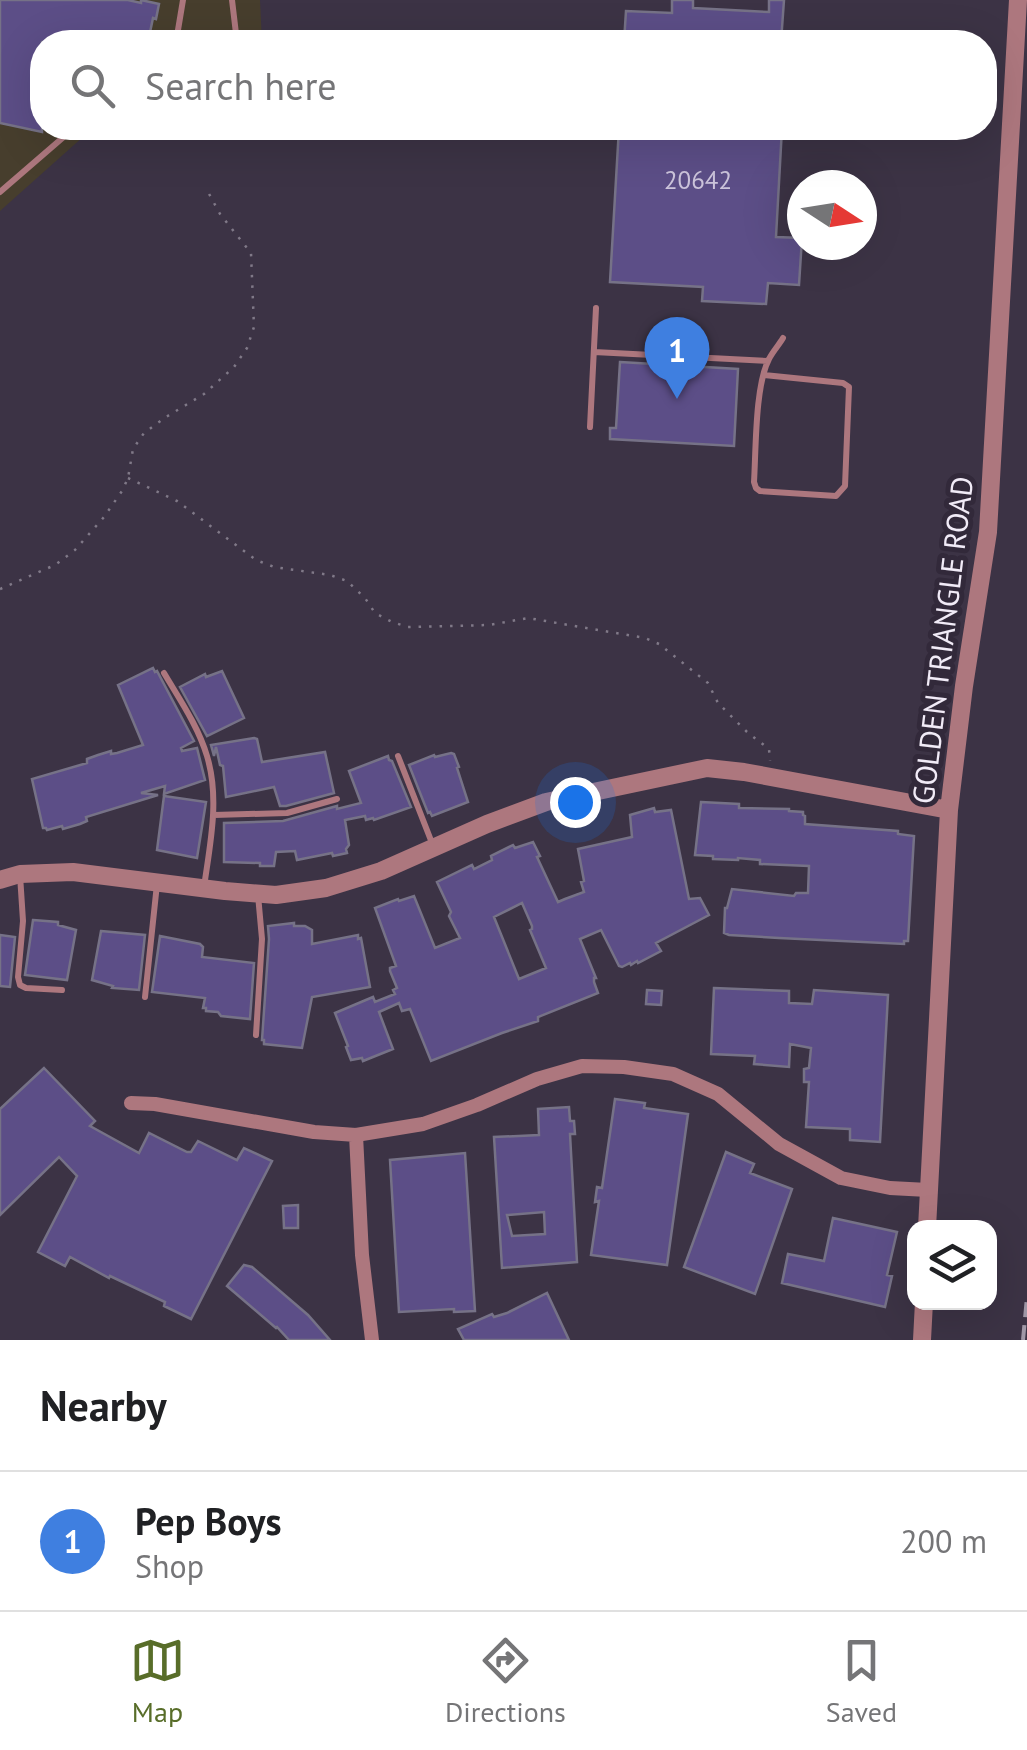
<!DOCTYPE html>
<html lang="en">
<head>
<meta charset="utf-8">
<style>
  body { margin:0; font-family:"PT Sans",sans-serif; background:#f6f6f6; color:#202124 }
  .controls { position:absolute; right:30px; bottom:30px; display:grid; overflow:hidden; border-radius:20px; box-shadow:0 10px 40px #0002 }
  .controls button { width:90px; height:90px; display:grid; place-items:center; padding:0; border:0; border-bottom:2px solid #e0e0e0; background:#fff; color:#202124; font:50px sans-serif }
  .compass { position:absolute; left:787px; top:170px; width:90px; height:90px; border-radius:50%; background:#fff; box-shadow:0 10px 40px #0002; rotate:102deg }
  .you { position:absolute; left:575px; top:802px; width:35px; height:35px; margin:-25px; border:8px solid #fff; border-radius:50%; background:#1a73e8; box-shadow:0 0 0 15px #1a73e833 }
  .badge { display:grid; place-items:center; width:65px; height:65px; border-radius:50%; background:#586d29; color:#fff; font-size:32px; font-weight:700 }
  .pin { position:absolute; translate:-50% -82px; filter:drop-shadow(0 2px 5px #0008) }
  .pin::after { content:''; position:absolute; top:52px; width:35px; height:30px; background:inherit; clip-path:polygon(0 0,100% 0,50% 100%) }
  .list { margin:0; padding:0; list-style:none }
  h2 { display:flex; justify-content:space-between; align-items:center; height:130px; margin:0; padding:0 40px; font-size:42px }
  h2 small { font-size:32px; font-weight:400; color:#757577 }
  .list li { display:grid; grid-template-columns:65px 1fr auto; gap:30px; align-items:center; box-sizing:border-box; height:140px; padding:0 40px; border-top:2px solid #e0e0e0 }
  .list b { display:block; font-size:38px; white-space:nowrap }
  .list p { margin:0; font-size:32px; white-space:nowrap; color:#757577 }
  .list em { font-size:32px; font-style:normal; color:#757577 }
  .icon { flex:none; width:55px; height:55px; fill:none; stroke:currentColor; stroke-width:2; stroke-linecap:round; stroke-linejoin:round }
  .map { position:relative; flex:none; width:1027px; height:1340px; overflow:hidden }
  .search { position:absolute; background:#fff; box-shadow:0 10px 40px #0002; left:30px; right:30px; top:30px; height:110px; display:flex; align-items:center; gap:25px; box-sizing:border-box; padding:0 35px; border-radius:40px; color:#757577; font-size:38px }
  .sheet { height:270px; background:#fff }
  nav { display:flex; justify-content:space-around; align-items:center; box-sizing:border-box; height:140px; border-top:2px solid #e0e0e0; background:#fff; font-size:28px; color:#757577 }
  nav a { display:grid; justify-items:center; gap:5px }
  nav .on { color:#586d29 }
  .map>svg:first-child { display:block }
</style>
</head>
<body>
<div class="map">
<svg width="1027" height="1340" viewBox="0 0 1027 1340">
  <rect width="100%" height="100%" fill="#3c3345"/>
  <!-- industrial -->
  <path fill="#473e2d" d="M 0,0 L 260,0 L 262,42 L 42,42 L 42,128 L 93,128 L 0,211 Z"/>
  <!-- building -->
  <path fill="#5c4e87" stroke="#767287" stroke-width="2.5" fill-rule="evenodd" d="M 0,0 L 128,0 L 141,3 L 141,0 L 159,4 L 156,19 L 153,18 L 148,42 L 42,42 L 42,132 L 0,123 Z
    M 672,0 L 693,0 L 693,8 L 769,12 L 769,0 L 784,0 L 781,42 L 624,42 L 626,11 L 672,13 Z
    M 619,128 L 782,128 L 776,237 L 802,238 L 799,285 L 768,283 L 766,304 L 702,301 L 703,287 L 610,282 Z
    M 620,362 L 738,369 L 734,446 L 610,439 L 610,428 L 616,428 Z
    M 153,668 L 155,672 L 157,671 L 194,741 L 181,748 L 182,751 L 197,748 L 205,780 L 164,794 L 165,786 L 141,793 L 158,795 L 86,817 L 87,821 L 80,824 L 63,829 L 62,826 L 47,830 L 46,828 L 43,828 L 32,779 L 87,763 L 87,759 L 98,755 L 111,751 L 111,754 L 117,753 L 143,745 L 118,685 Z
    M 222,671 L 244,718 L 207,736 L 180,687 L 205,674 L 206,677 Z
    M 254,738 L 257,739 L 262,762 L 325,752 L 334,793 L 286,806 L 280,806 L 274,787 L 226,797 L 223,766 L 220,765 L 216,747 L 214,756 L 211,745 Z
    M 451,753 L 454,754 L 459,767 L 457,768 L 468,802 L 432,816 L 430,812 L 428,813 L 409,765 L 434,755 L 435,757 Z
    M 388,756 L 389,760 L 392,761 L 411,807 L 374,820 L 373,818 L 366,820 L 365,816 L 345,820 L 349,845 L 346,849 L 347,853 L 333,856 L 332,853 L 297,860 L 295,851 L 276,852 L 274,866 L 260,866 L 260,863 L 224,862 L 224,823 L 283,821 L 337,806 L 337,809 L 361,803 L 349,771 Z
    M 164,796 L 206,802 L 197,858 L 157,850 Z
    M 701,802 L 739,804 L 739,808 L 789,809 L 789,811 L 803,812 L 803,815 L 805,816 L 805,824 L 898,831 L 898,834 L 914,836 L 908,941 L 904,941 L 904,944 L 779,938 L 729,935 L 724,933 L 725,908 L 727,908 L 732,889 L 794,896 L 796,893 L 808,893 L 809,866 L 760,864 L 760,860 L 738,858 L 738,860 L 713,859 L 713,856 L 695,855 Z
    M 654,808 L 655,812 L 671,810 L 689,899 L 700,898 L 709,915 L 656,943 L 661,951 L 638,963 L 637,961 L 631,965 L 630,963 L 622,967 L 619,966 L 601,930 L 580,939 L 596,978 L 594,978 L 594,982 L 598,993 L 538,1017 L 538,1021 L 502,1033 L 431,1061 L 410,1009 L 402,1011 L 399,1003 L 379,1012 L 393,1049 L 363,1061 L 362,1058 L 351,1060 L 346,1047 L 348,1046 L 335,1013 L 373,997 L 375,1002 L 395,994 L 393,990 L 397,988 L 390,971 L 390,968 L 396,966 L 375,908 L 398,899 L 399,901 L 414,896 L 435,948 L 460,938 L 449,916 L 451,912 L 437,882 L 472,865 L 474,869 L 492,860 L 491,856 L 513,845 L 515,848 L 533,842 L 540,856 L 537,857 L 558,902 L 565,899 L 584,892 L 581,882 L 584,881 L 578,849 L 632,837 L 630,815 ZM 522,903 L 532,926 L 532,929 L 530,930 L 546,968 L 519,979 L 494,917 Z
    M 33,920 L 58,922 L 58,925 L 76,930 L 67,980 L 25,975 Z
    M 294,923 L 294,926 L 305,926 L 312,930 L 312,944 L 358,935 L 358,939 L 361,938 L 370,987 L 312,997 L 302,1048 L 264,1044 L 264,1040 L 262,1040 L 269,939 L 268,926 Z
    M 101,931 L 145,935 L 139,990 L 112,988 L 113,986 L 92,980 Z
    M 0,935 L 15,937 L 10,987 L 0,986 Z
    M 160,936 L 200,944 L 203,947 L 202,957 L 254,963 L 250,1019 L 221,1016 L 218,1012 L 206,1011 L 206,1008 L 203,1008 L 205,998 L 152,992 Z
    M 714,988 L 789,991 L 789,1003 L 812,1004 L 814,990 L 888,995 L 880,1142 L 850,1140 L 850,1129 L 806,1127 L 809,1082 L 804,1082 L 804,1069 L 809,1068 L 811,1048 L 790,1044 L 789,1067 L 754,1064 L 755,1056 L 711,1054 Z
    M 647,990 L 662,991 L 661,1005 L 646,1004 Z
    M 44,1068 L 95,1121 L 90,1126 L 139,1153 L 149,1133 L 187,1152 L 191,1152 L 198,1141 L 237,1160 L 244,1148 L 272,1161 L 191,1319 L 164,1306 L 165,1302 L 110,1276 L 109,1278 L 70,1257 L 65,1266 L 38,1252 L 77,1176 L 59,1157 L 0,1215 L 0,1109 Z
    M 615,1099 L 645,1103 L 644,1108 L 688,1114 L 667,1265 L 591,1255 L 599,1201 L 595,1202 L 597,1187 L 602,1188 Z
    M 569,1107 L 570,1121 L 574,1121 L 575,1134 L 570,1134 L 577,1262 L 502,1268 L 494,1137 L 539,1135 L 538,1109 ZM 544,1212 L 545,1234 L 512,1236 L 507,1215 Z
    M 726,1152 L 754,1164 L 750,1173 L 792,1189 L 755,1294 L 684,1267 Z
    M 465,1153 L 475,1311 L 454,1312 L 454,1309 L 399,1312 L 390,1160 Z
    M 298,1205 L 298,1228 L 284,1228 L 283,1206 Z
    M 833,1218 L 897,1232 L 887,1275 L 892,1276 L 885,1307 L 782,1283 L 788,1254 L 824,1261 Z
    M 244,1265 L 252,1267 L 308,1315 L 330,1340 L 289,1340 L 277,1327 L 276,1328 L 227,1286 Z
    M 547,1293 L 569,1340 L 464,1340 L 458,1329 L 492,1314 L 494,1317 L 507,1313 Z"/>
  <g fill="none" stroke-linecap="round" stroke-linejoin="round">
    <!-- path -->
    <path stroke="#807988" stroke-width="2.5" stroke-dasharray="2.5 8" stroke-linecap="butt" d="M 128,478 L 177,501 L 256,560 L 274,567 L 330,575 L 347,581 L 365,598 L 375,613 L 392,622 L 408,627 L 489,625 L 528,618 L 645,638 L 659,644 L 708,683 L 718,703 L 747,732 L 769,749 L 770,761
      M 0,589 L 55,565 L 75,550 L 104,517 L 122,491 L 128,478 L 133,449 L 144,433 L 166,417 L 204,394 L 234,367 L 247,348 L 254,327 L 251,253 L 220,214 L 208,192"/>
    <!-- service -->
    <path stroke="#ad777e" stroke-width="6" d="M 232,0 L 237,42
      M 176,42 L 183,0
      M 0,192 L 74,128
      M 594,352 L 767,361
      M 764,375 L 843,383 L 849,387 L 845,486 L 836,496 L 760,491 L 756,488 L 754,482 C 756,450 755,385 769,359 C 773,351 779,345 783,338
      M 590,427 L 596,308
      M 164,673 C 180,700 198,726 207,756 C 220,799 210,844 204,887
      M 398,756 L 432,843
      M 214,815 L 287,813 L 337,799
      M 20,875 L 23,921 L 18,977 L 20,985 L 26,988 L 62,990
      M 145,997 L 157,884
      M 256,1035 L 262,939 L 258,895"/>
    <!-- minor -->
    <path stroke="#ad777e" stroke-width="14" d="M 131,1103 L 155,1104 L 314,1132 L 356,1135 L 423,1124 L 477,1105 L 537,1079 L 582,1066 L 624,1067 L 673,1074 L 718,1094 L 779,1144 L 841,1178 L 890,1188 L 928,1190
      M 356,1135 L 362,1255 L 372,1340"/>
    <!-- tertiary -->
    <path stroke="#ad777e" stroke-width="18" d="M 0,880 L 20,874 L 73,872 L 225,891 L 276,895 L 326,888 L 381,871 L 487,824 L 546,802 L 707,768 L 744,772 L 949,810
      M 927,1228 L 949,810 L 964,686 L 988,532 L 1018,0
      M 922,1340 L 924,1302"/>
    <!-- rail -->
    <path stroke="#a098a7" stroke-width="4" stroke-dasharray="15 8" stroke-linecap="butt" d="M 1023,1340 L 1027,1297"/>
  </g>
  <g text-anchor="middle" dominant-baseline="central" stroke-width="10" stroke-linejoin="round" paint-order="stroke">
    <!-- number labels -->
    <g font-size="25" fill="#ccc4db">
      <text x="698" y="180">20642</text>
    </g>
    <!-- street labels -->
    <g font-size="30" fill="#f1ebf7" stroke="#32293a">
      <text transform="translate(942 640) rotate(-83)">GOLDEN TRIANGLE ROAD</text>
    </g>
  </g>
</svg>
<div class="controls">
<button><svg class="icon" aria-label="layers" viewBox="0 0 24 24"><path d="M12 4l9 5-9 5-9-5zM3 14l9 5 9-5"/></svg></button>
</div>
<svg class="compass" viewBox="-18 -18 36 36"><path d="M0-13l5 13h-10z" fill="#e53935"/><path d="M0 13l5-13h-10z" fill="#757577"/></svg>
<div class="you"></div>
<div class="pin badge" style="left:677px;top:399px;background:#3f7fe0">1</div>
<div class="search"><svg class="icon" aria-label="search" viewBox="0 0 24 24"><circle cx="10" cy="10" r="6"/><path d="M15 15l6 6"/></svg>Search here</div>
</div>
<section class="sheet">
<h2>Nearby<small></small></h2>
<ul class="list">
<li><span class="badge" style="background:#3f7fe0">1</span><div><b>Pep Boys</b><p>Shop</p></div><em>200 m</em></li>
</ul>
</section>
<nav>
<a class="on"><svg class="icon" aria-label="map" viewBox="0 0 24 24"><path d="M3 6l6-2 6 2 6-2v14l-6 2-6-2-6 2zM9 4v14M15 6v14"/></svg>Map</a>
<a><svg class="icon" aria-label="directions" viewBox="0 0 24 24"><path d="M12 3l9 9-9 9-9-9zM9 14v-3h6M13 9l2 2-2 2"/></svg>Directions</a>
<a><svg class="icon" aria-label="saved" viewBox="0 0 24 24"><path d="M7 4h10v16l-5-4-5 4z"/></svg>Saved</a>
</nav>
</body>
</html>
